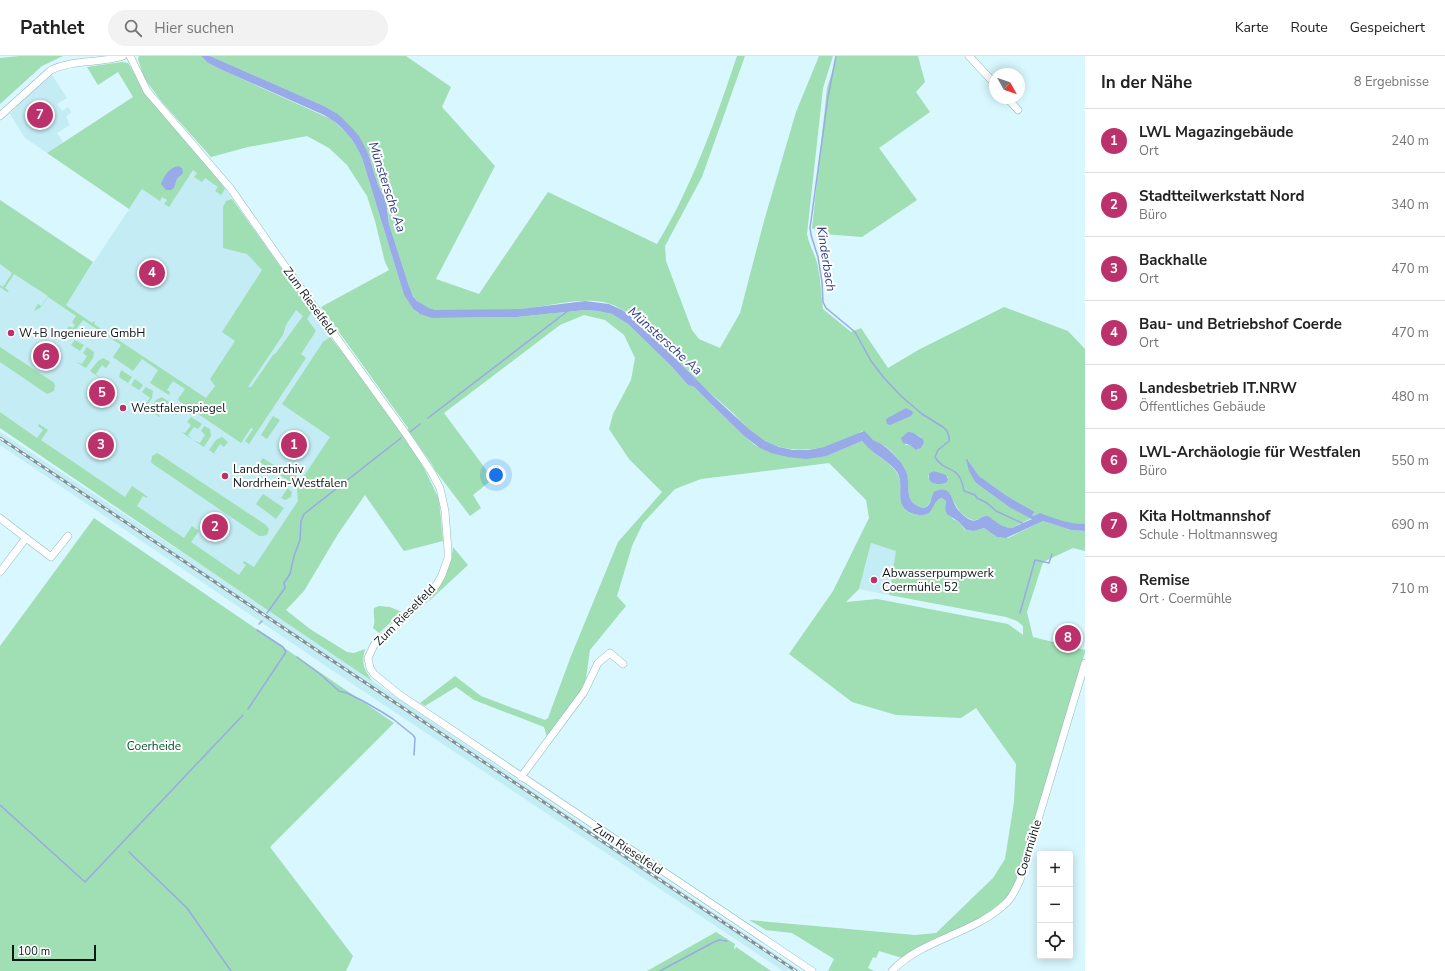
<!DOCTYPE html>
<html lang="de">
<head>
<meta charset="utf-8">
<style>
  body { margin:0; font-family:"Nunito Sans",sans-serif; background:#f2f2f2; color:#222 }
  .controls { position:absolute; right:12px; bottom:12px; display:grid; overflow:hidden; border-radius:4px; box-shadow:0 2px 10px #0003 }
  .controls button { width:36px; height:36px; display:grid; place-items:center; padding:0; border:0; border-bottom:1px solid #e0e0e0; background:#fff; color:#222; font:20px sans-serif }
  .compass { position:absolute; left:989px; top:12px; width:36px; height:36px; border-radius:50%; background:#fff; box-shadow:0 2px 10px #0003; rotate:130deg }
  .scale { position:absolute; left:12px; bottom:10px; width:84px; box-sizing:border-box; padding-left:4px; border:2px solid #0d181a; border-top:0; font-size:11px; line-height:14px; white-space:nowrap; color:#0d181a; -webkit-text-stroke:3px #fefefe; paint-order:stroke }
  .you { position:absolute; left:496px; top:419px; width:14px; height:14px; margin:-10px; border:3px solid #fff; border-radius:50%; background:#1a73e8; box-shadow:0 0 0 6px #1a73e833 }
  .badge { display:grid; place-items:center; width:26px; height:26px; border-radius:50%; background:#bb316c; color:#fff; font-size:13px; font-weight:700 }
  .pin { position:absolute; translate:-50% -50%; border:2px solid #fff; box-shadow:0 1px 4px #0006 }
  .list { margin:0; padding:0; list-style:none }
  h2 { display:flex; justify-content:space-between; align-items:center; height:52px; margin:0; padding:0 16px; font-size:17px }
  h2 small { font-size:13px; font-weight:400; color:#767676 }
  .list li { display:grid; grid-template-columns:26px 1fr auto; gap:12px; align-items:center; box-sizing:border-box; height:64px; padding:0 16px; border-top:1px solid #e0e0e0 }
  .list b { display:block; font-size:15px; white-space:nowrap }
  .list p { margin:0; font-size:13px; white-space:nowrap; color:#767676 }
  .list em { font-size:13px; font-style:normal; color:#767676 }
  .icon { flex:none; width:22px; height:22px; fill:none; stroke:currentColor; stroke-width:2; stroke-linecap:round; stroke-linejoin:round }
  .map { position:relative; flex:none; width:1085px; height:915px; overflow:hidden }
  header { display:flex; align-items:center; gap:24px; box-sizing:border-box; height:56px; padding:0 20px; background:#fff; border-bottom:1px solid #e0e0e0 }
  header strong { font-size:19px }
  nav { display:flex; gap:22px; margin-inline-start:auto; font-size:14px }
  .search { width:280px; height:36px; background:#f2f2f2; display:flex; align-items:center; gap:10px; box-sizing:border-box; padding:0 14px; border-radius:22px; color:#767676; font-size:15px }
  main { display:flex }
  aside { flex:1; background:#fff }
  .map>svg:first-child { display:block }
</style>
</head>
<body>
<header>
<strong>Pathlet</strong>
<div class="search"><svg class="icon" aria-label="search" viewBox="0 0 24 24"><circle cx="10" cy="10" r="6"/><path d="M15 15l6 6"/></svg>Hier suchen</div>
<nav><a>Karte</a><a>Route</a><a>Gespeichert</a></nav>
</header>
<main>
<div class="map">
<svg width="1085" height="915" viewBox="0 0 1085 915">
  <rect width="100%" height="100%" fill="#d9f7fe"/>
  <!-- built -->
  <path fill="#c4ecf5" d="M 52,19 L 67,42 L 57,48 L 62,55 L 68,51 L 71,56 L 66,61 L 70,69 L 57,77 L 63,86 L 47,97 L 25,82 L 10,58 L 21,46 Z
    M 179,78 L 214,117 L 373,341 L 246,530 L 0,365 L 0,205 L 66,248 Z
    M 0,376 L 239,534 L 586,771 L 801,915 L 783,915 L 345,623 L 0,389 Z
    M 871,487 L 897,495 L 889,539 L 859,533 Z"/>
  <!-- green -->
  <path fill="#a0deb3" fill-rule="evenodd" d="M 19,0 L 63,0 L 42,10 L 0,48 L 0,2 Z
    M 139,0 L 201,0 L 208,7 L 222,14 L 331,63 L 347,77 L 358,93 L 362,102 L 404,239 L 413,253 L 418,257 L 434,262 L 517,261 L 585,254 L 598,255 L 612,258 L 628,268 L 672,311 L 688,329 L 694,331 L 744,380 L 755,389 L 771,397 L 827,400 L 862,385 C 866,389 870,393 873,396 C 882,403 893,409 898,419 C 905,432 892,453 914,458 C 933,462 928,454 937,444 L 942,442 L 946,445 L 945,453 L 953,463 L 959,466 L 965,474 L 974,475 L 984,472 L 997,481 L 1008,482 L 1043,465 L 1071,474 L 1085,475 L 1085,495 L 1073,492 L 1043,506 L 1027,556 L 1033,581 L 1085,594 L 1085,596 L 1018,825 L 1008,842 L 977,864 L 902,902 L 879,895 L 876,902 L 873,901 L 868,912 L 874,915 L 828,915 L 834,903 L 792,877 L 766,874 L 749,864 L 915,879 L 936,877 L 993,822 L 1005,803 L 1014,746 L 1016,708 L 976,652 L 961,662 L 896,659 L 852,646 L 789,598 L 833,535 L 869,462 L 866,444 L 829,407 L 701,423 L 675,433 L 643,467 L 632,490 L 617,540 L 626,550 L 590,594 L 585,629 L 547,681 L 544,671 L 474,644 L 456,631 L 425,650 L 420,647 L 455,620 L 481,640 L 545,664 L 548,662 L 571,600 L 618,486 L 662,436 L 629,403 L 609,373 L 613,358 L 631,324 L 635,302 L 624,279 L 605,264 L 584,259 L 560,269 L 444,357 L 493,423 L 473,439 L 481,452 L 470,460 L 435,414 L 433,410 L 408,374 L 408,372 L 321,251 L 389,214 L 385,206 L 375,165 L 367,140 L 347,109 L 329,92 L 307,80 L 248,91 L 211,101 L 162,46 L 144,22 L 138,3 ZM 871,487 L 896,495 L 889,539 L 1006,561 L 1017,565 L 1023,570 L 1023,579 L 1008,568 L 877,543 L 846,546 L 859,533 Z
    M 210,0 L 406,0 L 451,31 L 442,51 L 495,110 L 436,223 L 479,238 L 548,136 L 657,188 C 692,131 716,63 737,0 L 745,0 L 702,121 L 665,190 L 666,205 L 692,274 L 699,283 L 720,292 L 740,257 L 764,165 L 796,56 L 819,0 L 833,0 L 823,32 L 807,178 C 809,189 816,200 818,211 C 821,225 821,239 823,253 L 851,276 L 861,272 L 888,312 L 920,293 L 1004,251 L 1068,275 L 1085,293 L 1085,468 L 1074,468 L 1054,463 L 1034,461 L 1032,459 L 1035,456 L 1007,440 L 979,420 L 967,403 L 976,427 L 1009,451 L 1032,462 L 1012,472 C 1006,472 1000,469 995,466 C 992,464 990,461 987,460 C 978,459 978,470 965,460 C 952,451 955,435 938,434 C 930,439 932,448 924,452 C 900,448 913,424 904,411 C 899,404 891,393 883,389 C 880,387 877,386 874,385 C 871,383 868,378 862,375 C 836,393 794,401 765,385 C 752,378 743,367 733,357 C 715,341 696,325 679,308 C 661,289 641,263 617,251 C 592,237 549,251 522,253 C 503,255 483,254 464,254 C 451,254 435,257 423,249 C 415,245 412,238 409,230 L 389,168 L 388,154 L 383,137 L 378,129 L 368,97 L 338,58 L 324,50 ZM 914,377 L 921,381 L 924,387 L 921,392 L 917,394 L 910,389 L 905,389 ZM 934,415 L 948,421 L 947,426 L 944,427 L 935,428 L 928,421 L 929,417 Z
    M 837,0 L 918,0 L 925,26 L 916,36 L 930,56 L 879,92 L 917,144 L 862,181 L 823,178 L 812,172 L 827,32 Z
    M 122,6 L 128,7 L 150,44 L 214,117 L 225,133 L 221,139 L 215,135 L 218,131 L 205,122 L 202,126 L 194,121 L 197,117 L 193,114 L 169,151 L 164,148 L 167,144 L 162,141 L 160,145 L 142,133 L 129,153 L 47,97 L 133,41 L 118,16 L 98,29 L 87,11 ZM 181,120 L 177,123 L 174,132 L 162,124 Z
    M 232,143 L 312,255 L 307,263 L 316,275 L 301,298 L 306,302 L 249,388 L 245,385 L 253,373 L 251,372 L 241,387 L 179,345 L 178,343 L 185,333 L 173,325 L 167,334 L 170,336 L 169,339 L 150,327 L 158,314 L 142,303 L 133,315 L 113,301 L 121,289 L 83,264 L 74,276 L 77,279 L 70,278 L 66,275 L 69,270 L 73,272 L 75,269 L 72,266 L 76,260 L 48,241 L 40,252 L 34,255 L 38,248 L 41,250 L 48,240 L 14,218 L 5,232 L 9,235 L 7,236 L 0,231 L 0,229 L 3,231 L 12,217 L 0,208 L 0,144 L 93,206 L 66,249 L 92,267 L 94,265 L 95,266 L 94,268 L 206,342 L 215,330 L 210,323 L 235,285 L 222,276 L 262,214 L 247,198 L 223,192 L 223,151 L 226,145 ZM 296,254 L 303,260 L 276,297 L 273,299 L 251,331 L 248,331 L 283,279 L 286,269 Z
    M 330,281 L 361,319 L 421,406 L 439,443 L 443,485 L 404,495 L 365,439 L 338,478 L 304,535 L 286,554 L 310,573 L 347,596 L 354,597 L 365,593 C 361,608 364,612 372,625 L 0,372 L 0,356 L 37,382 L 43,374 L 38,370 L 39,368 L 48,374 L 41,384 L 125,441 L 132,430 L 148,441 L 147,442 L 143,440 L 137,450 L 184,482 L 192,470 L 199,475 L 191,486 L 239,519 L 246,509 L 243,507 L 244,505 L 254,511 L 298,445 L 297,432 L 292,427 L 278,418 L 282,411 L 302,423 L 330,381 L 282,348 L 323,286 Z
    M 75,284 L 84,289 L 80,295 L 71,289 Z
    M 0,291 L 53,326 L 55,329 L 54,335 L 47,338 L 0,306 Z
    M 87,291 L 94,296 L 93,302 L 86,312 L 76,306 L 82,308 L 87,300 L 83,297 Z
    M 103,302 L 110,306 L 106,312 L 102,309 L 96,318 L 100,322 L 90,315 L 98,305 Z
    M 121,314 L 132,321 L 128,327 L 119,321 Z
    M 135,323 L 143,329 L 139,334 L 131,329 Z
    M 146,331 L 153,335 L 152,342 L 145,352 L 135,345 L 144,350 L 150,342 L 142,336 Z
    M 162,341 L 169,346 L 165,351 L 158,346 L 152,355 L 160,360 L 159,361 L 150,354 L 156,344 Z
    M 172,348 L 180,354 L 176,359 L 168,353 Z
    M 273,360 L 280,364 L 267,383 L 261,379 Z
    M 191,361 L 202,368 L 198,373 L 194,371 L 188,379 L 192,383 L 181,376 L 185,377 L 191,369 L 187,366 Z
    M 204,370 L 210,373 L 211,380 L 204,391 L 193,384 L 200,387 L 205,379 L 201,375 Z
    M 222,381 L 228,386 L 224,391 L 220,388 L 214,397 L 219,401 L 209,394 L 216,384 Z
    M 157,397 L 159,398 L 266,469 L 269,473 L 267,479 L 262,480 L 259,480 L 153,408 L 151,406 L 152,400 Z
    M 263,402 L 277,411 L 274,416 L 260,406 Z
    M 284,429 L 292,436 L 291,441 L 285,444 L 276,439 L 281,442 L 287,433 L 283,430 Z
    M 263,438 L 284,452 L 276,463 L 256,448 Z
    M 94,462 L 394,667 L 270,791 L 353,900 L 346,915 L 0,915 L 0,590 Z
    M 453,491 L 468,509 L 428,546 C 442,527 450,516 453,491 Z
    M 379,550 L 390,551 L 402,556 L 379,577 L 373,572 C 376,565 373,560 374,552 Z
    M 716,876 L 735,888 L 734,892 L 735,893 L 736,891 L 771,915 L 647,915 Z"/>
  <!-- water -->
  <path fill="#98aae7" d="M 201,0 L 210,0 L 324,50 L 338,58 L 351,71 L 359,80 L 368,97 L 378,129 L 386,144 L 389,168 L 409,230 L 413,240 L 417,245 L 429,252 L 436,254 L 521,253 L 585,245 L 609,248 L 622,254 L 635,263 L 715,342 L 750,374 L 765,385 L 779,391 L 793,394 L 808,394 L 824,391 L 864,375 C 868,378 870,381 873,384 C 876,386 881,387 884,390 C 890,394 902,406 905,413 C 913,426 900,447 924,452 C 932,449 930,441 935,435 C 950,429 951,441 956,451 C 957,453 960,456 962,458 C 977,472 978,459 987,460 C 990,460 992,464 995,465 C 1000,469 1006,472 1012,472 L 1032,463 L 1009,451 L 976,427 L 969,415 L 966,403 L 967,403 L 979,420 L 1007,440 L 1035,456 L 1032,459 L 1034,460 L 1040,457 C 1055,463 1069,468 1085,468 L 1085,475 L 1071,474 L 1043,465 L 1006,482 L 997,481 L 984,472 L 974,475 L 966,474 L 959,466 L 947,458 L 945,453 L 946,445 L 942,442 C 932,444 934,459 923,459 C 920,460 916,458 914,458 C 891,452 906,430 897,416 C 891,408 881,402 873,396 C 869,393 866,389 862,385 L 827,400 L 806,403 L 788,401 L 771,397 L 760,392 L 744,380 L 694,331 L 688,329 L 672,311 L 628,268 L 612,258 L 598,255 L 585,254 L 517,261 L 432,262 L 420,258 L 413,253 L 404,239 L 362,102 C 354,83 342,69 324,59 L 222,14 L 208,7 Z
    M 178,110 L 182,112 L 183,117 L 177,123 L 174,132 L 171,134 L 166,134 L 161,128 C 164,120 169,112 178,110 Z
    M 906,352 L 912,355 L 913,357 L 911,360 L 890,369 L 887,368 L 886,363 Z
    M 908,376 L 914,377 L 923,383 L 924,387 L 921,392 L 916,394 L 910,389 L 903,387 L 901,382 Z
    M 934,415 L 946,419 L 948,423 L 947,426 C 939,430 927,429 929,417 Z"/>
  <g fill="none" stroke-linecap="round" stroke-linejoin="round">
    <!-- stream -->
    <path stroke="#98aae7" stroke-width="1.5" d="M 836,0 L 828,41 L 810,172 L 811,179 L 818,201 L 822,226 L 823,246 L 826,252 L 855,276 L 871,305 L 884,322 L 901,340 L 922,358 L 943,371 L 947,375 L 949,381 L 949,385 L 938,394 L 935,401 C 946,419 959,406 964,435 L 975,439 L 977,442 L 987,447 L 996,455 L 1024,468
      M 428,362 L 569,254
      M 410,376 L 420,368
      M 267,557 L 285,532 L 284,527 L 290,518 L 294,500 L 300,484 L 301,465 L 304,458 L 401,382
      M 1020,557 L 1035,504 L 1049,507 L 1052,498
      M 259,568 L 262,565
      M 297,601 L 320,618 L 339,635 L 347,637 L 363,645 L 382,656 L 393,663 L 413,679 L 415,682 L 414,699
      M 248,653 L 286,596 L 283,591 L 257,574
      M 0,749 L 85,826 L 243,659
      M 129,796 L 187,852 L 231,915
      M 660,915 L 714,886 L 719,884 L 727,885"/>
    <!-- minor casing -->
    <g stroke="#98b5bc" stroke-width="8">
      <path id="minor" d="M 130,0 L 147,35 L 231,133 L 282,206 L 406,378 L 432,417 L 440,432 L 445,455 L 448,494 L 448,502 L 442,519 L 437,528 L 425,542 L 374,589 L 368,602 L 370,612 L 374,618 L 400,639 L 812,915
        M 969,0 L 995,28
        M 1007,42 L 1018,54
        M 0,60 L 51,14 C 74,3 99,8 123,0
        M 0,462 L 26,482 L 0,516
        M 26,482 L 51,501 L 68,480
        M 521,721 L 584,636 L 598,607 L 610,597 L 623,608
        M 892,915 C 920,884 976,877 1006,847 C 1013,841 1016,832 1020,824 L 1085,607"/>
    </g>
    <!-- minor -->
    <use href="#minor" stroke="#fff" stroke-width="7"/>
    <!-- rail casing -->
    <g stroke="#7c9196" stroke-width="3">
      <path id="rail" d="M 0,382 L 796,915"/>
    </g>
    <!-- rail -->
    <use href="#rail" stroke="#fefefe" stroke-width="1.5" stroke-dasharray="4.5" stroke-linecap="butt"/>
  </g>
  <!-- markers -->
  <g fill="#bb316c" stroke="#fefefe" stroke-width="1.5">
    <circle cx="11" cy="277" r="4"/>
    <circle cx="123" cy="352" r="4"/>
    <circle cx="225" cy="420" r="4"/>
    <circle cx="874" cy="524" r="4"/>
  </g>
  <g text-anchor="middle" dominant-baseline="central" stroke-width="4" stroke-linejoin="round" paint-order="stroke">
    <!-- street labels -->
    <g font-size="12" fill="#0d181a" stroke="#fefefe">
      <text transform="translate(310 245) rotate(54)">Zum Rieselfeld</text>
      <text transform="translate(405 559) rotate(-45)">Zum Rieselfeld</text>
      <text transform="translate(1029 792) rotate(-73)">Coermühle</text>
      <text transform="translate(628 793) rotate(34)">Zum Rieselfeld</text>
    </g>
    <!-- poi labels -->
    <g font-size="12" fill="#0d181a" stroke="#fefefe" text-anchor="start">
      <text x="19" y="277">W+B Ingenieure GmbH</text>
      <text x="131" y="352">Westfalenspiegel</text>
      <text x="233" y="413">Landesarchiv<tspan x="233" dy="14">Nordrhein-Westfalen</tspan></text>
      <text x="882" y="517">Abwasserpumpwerk<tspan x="882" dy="14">Coermühle 52</tspan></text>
    </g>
    <!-- park labels -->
    <g font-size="12" fill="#02512a" stroke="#fefefe">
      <text x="154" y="690">Coerheide</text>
    </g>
    <!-- water labels -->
    <g font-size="13" font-style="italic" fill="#303f87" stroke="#fefefe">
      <text transform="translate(387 131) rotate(72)">Münstersche Aa</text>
      <text transform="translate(826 203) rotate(81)">Kinderbach</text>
      <text transform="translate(665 285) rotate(42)">Münstersche Aa</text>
    </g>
  </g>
</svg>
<div class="controls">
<button>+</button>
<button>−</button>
<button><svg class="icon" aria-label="locate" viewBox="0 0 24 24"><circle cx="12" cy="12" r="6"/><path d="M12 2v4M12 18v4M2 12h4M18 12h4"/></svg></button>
</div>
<svg class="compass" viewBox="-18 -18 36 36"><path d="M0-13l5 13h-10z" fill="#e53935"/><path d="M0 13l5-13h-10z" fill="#767676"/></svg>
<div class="scale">100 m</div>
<div class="you"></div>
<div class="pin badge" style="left:294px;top:389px">1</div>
<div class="pin badge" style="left:215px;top:471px">2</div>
<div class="pin badge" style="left:101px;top:389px">3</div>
<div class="pin badge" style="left:152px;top:217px">4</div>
<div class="pin badge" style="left:102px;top:337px">5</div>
<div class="pin badge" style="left:46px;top:300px">6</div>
<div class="pin badge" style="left:40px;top:59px">7</div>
<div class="pin badge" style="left:1068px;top:582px">8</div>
</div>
<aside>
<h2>In der Nähe<small>8 Ergebnisse</small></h2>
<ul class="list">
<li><span class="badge">1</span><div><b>LWL Magazingebäude</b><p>Ort</p></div><em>240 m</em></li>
<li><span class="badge">2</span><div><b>Stadtteilwerkstatt Nord</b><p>Büro</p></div><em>340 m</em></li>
<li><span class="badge">3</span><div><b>Backhalle</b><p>Ort</p></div><em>470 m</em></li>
<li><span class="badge">4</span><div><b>Bau- und Betriebshof Coerde</b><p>Ort</p></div><em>470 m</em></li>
<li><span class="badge">5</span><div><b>Landesbetrieb IT.NRW</b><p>Öffentliches Gebäude</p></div><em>480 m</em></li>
<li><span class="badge">6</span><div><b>LWL-Archäologie für Westfalen</b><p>Büro</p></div><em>550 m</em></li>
<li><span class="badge">7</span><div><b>Kita Holtmannshof</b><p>Schule · Holtmannsweg</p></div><em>690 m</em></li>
<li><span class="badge">8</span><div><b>Remise</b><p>Ort · Coermühle</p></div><em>710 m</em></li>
</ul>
</aside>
</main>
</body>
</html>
